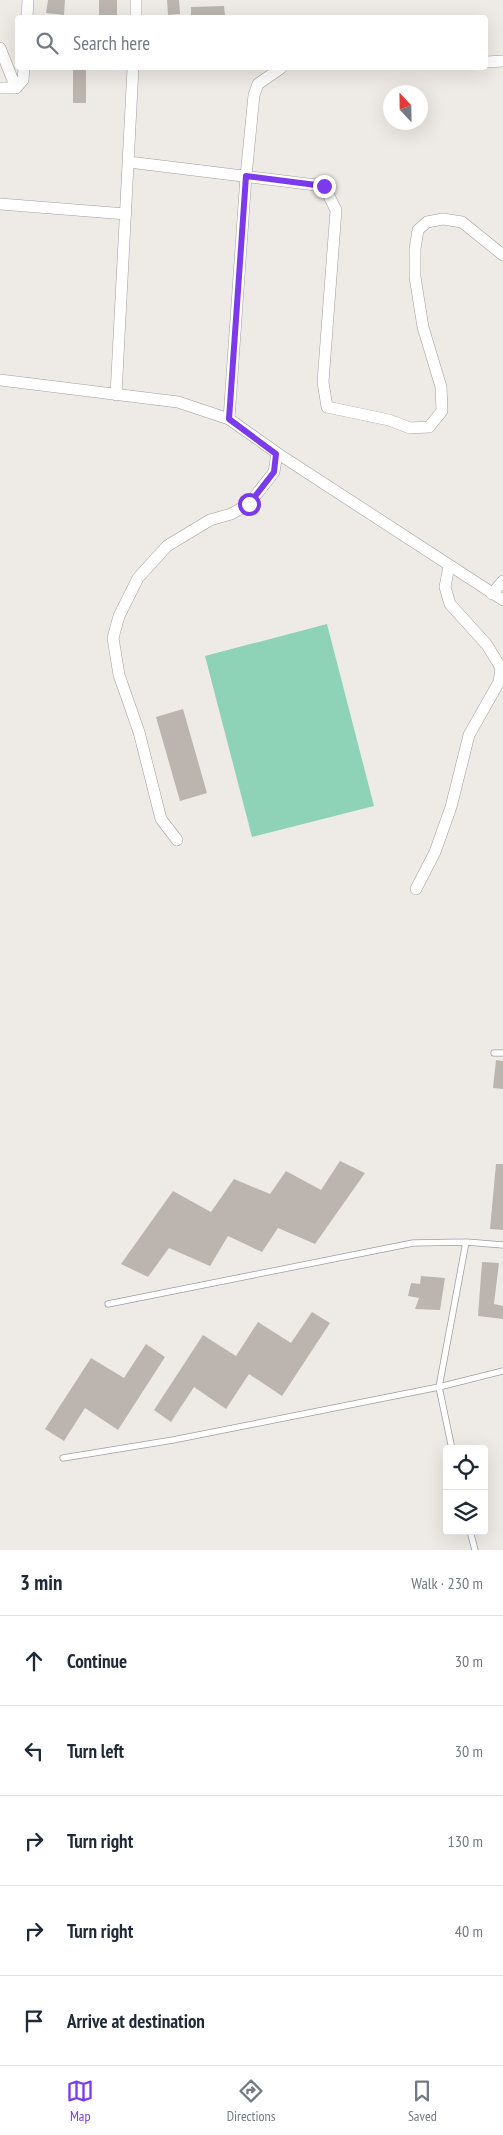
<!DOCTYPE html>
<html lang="en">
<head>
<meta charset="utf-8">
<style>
  body { margin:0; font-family:"PT Sans Narrow",sans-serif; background:#f2f2f3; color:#1f2937 }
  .controls { position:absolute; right:15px; bottom:15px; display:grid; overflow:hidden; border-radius:5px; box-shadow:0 5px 20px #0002 }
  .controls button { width:45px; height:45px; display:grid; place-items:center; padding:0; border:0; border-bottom:1px solid #e0e1e3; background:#fff; color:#1f2937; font:25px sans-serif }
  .compass { position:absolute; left:383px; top:85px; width:45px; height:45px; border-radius:50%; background:#fff; box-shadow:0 5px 20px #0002; rotate:338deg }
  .stop { position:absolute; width:15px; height:15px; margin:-11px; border:4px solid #7c3aed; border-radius:50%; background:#fff }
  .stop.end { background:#7c3aed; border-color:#fff; box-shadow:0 1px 5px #0008 }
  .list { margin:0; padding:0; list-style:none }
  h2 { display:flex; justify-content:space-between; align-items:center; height:65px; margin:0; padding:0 20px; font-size:21px }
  h2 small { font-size:16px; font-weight:400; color:#747a83 }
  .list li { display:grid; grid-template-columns:32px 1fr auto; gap:15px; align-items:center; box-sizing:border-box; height:90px; padding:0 20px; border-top:1px solid #e0e1e3 }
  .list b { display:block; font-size:19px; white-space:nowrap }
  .list em { font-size:16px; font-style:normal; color:#747a83 }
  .icon { flex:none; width:28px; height:28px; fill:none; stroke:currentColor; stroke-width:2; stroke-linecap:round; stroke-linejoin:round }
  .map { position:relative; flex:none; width:503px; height:1550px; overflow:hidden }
  .search { position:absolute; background:#fff; box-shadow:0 5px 20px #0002; left:15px; right:15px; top:15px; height:55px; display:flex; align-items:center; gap:12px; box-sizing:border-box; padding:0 18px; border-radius:5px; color:#747a83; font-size:19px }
  .sheet { height:515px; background:#fff }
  nav { display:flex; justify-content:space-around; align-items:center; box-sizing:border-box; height:70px; border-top:1px solid #e0e1e3; background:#fff; font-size:14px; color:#747a83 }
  nav a { display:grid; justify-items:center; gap:2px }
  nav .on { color:#7c3aed }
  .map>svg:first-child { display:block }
</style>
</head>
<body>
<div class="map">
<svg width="503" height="1550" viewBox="0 0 503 1550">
  <rect width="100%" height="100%" fill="#eeebe6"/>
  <!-- pitch -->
  <path fill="#8ed3b8" d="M 327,624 L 374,806 L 252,837 L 205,656 Z"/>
  <!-- building -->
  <path fill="#bbb4af" d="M 48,0 L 65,0 L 64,15 L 46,13 Z
    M 99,0 L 117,0 L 117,18 L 99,18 Z
    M 167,0 L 179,0 L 180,14 L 168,15 Z
    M 224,6 L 225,15 L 191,17 L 191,7 Z
    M 73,68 L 86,68 L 86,103 L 73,103 Z
    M 183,709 L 207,793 L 180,801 L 156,717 Z
    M 496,1060 L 503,1061 L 503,1089 L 493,1088 Z
    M 340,1161 L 365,1173 L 315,1244 L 278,1228 L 262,1252 L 228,1236 L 210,1266 L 169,1248 L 148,1277 L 121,1264 L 173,1191 L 211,1212 L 234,1179 L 270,1194 L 286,1171 L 321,1190 Z
    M 496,1164 L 503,1164 L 503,1230 L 490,1229 Z
    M 482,1262 L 499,1263 L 494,1304 L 503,1306 L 503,1319 L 478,1316 Z
    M 421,1276 L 445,1278 L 440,1310 L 415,1309 L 419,1298 L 408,1296 L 411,1283 L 420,1284 Z
    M 312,1312 L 330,1323 L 282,1396 L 249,1374 L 226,1409 L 194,1387 L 171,1422 L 154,1410 L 203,1335 L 236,1356 L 258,1322 L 291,1343 Z
    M 146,1344 L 165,1357 L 118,1430 L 85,1408 L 64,1441 L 45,1429 L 91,1358 L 124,1378 Z"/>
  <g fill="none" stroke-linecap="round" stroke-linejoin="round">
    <!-- service casing -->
    <g stroke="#9f9f9f" stroke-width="7">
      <path id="service" d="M 494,1053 L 503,1053
        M 108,1304 L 413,1243 L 466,1242 L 503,1245
        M 452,1449 L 439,1387 L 466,1242
        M 63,1458 L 173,1440 L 439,1387 L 503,1371
        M 470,1531 L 475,1550"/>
    </g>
    <!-- minor casing -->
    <g stroke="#9f9f9f" stroke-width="12">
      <path id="minor" d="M 27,18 L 28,0
        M 136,18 L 136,0
        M 0,48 L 16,88
        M 486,62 L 503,61
        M 0,88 L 16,88 L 23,80 L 24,68
        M 129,162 L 324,186 L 336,210 L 323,382 L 327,407 L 389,420 L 410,428 L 429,427 L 442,411 L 441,387 L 423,327 L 415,277 L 415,249 L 418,230 L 427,222 L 443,219 L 462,222 L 503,255
        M 0,204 L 126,214
        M 0,380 L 178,402 L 229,419 L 277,453 L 503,600
        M 116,395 L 133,68
        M 229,419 L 246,176 L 254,95 L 258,84 L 281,68
        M 492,594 L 503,581
        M 177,840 L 161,819 L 139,732 L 119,675 L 113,638 L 119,616 L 138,578 L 167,546 L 210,520 L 231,514 L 249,504 L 274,472 L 277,453
        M 416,889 L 435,852 L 451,807 L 469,735 L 499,682 L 501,668 L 487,645 L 450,604 L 445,587 L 449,566"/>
    </g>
    <!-- service -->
    <use href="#service" stroke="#fff" stroke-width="5.5"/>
    <!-- minor -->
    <use href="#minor" stroke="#fff" stroke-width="11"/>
  </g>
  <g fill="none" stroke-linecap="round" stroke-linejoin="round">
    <!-- route -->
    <path stroke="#7c3aed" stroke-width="6" d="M 249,504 L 274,472 L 276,454 L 229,419 L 246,176 L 324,186"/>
  </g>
</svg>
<div class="controls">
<button><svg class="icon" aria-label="locate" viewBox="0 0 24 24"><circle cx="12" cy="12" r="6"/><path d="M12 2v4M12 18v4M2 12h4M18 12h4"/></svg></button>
<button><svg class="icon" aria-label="layers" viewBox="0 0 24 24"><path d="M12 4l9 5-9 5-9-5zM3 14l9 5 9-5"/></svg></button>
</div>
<svg class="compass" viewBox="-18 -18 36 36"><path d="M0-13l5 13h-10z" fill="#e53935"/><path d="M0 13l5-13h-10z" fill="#747a83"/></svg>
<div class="stop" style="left:249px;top:504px"></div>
<div class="stop end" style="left:324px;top:186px"></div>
<div class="search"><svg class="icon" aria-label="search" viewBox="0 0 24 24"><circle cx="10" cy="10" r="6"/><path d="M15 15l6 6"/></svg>Search here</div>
</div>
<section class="sheet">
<h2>3 min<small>Walk · 230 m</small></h2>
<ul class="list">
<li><svg class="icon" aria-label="ahead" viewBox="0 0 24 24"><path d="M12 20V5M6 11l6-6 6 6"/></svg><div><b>Continue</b></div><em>30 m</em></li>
<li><svg class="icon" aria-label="left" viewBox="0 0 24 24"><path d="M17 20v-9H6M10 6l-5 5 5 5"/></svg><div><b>Turn left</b></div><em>30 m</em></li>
<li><svg class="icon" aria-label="right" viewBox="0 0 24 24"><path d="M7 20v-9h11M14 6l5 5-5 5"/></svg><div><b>Turn right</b></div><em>130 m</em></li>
<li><svg class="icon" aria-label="right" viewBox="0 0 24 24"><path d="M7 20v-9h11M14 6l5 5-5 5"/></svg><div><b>Turn right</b></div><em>40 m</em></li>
<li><svg class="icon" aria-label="arrive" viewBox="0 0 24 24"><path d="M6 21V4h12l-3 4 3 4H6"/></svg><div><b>Arrive at destination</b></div></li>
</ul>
</section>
<nav>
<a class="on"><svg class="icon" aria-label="map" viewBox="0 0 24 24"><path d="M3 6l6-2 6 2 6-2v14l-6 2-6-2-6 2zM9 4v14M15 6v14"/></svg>Map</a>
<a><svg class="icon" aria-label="directions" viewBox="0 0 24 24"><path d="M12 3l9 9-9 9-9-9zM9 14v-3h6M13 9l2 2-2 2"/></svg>Directions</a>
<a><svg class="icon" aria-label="saved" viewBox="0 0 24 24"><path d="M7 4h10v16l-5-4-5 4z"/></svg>Saved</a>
</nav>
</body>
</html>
